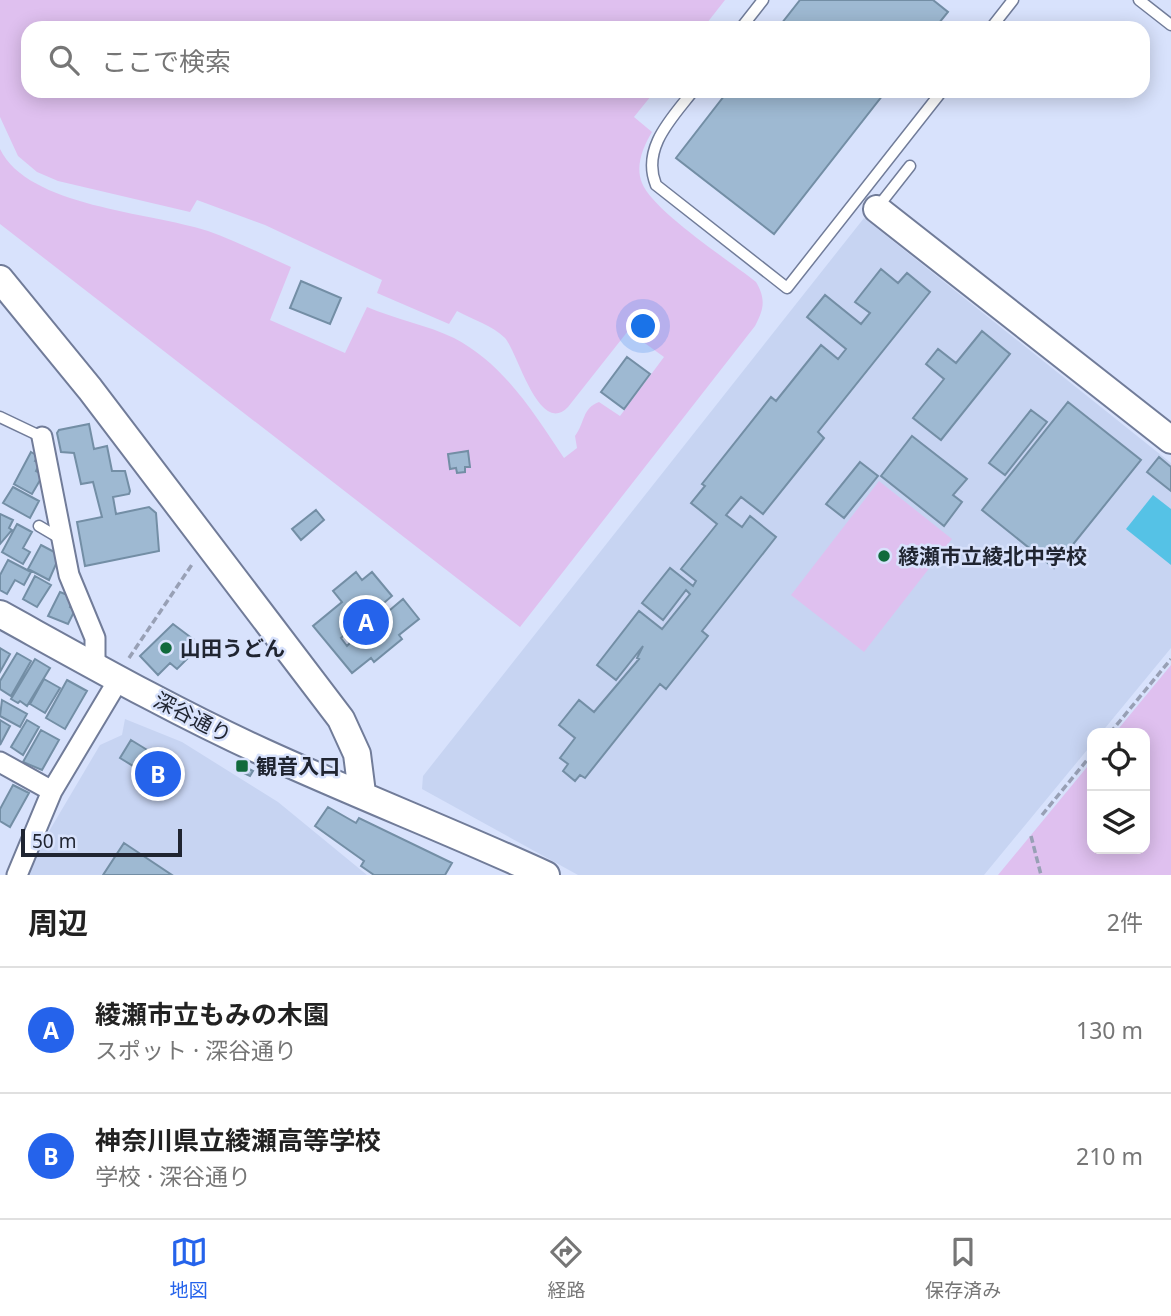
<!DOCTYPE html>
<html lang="ja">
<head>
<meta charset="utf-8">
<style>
  body { margin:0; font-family:"Noto Sans","Noto Sans JP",sans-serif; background:#f6f6f6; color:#222 }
  .controls { position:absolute; right:21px; bottom:21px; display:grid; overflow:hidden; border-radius:14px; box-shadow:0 4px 18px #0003 }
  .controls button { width:63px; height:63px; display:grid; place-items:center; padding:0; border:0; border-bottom:2px solid #e0e0e0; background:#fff; color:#222; font:35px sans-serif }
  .scale { position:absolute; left:21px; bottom:18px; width:161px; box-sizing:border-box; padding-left:7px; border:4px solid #202531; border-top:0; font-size:19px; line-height:24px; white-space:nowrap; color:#202531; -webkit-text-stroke:5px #d8e2fc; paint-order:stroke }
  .you { position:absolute; left:644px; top:327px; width:24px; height:24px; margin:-18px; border:5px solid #fff; border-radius:50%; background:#1a73e8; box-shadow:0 0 0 10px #1a73e833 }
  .badge { display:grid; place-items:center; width:46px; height:46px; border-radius:50%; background:#2563eb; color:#fff; font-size:23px; font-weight:700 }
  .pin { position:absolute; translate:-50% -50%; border:4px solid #fff; box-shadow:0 2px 7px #0006 }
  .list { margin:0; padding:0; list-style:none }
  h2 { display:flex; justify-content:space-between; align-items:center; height:91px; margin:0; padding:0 28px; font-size:30px }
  h2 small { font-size:23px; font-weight:400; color:#767676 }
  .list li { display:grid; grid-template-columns:46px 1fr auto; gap:21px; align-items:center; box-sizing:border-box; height:126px; padding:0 28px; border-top:2px solid #e0e0e0 }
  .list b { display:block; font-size:26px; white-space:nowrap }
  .list p { margin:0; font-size:23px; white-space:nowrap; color:#767676 }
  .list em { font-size:23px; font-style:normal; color:#767676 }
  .icon { flex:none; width:38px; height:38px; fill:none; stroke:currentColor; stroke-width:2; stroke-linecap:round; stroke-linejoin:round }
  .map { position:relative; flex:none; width:1171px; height:875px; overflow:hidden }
  .search { position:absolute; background:#fff; box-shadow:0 4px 18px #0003; left:21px; right:21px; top:21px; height:77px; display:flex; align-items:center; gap:18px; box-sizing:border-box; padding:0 24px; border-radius:21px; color:#767676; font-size:26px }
  .sheet { height:343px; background:#fff }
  nav { display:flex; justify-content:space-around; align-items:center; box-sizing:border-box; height:98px; border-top:2px solid #e0e0e0; background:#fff; font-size:19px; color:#767676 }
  nav a { display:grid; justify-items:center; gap:4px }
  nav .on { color:#2563eb }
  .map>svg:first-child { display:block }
</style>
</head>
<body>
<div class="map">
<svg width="1171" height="875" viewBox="0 0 1171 875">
  <rect width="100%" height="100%" fill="#d8e2fc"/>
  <!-- built -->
  <path fill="#c7d4f2" d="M 864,218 L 1171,463 L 1171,648 L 1101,733 L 1092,733 L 1092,744 L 984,875 L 578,875 L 422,789 L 423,776 Z
    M 125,719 L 182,742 L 278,802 L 367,875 L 28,875 L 35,855 L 100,745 L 122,735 Z"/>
  <!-- green -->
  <path fill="#dfc0ef" d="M 0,0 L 725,0 L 703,28 L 28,28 L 28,91 L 655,91 L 634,117 L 652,132 C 643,147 635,166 642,183 C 653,211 730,261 756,282 C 766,299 764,309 755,326 L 520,627 L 0,224 L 0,149 C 28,207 150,212 208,231 C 236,241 264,255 291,267 L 270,320 L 345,353 L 367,307 C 395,319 427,325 454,338 C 504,364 533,412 564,458 L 577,448 L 575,436 C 585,423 582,408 599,402 L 620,416 L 664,357 L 628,331 L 568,407 C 539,437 518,353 505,338 C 493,326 472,319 457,311 L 449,324 L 377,293 L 382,280 L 265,225 L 197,200 L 190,212 L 58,181 L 37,172 L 18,156 L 0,117 Z
    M 879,481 L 952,539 L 864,652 L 791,595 Z
    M 1171,665 L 1171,875 L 998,875 L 1092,761 L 1092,849 L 1145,849 L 1145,733 L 1115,733 Z"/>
  <!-- water -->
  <path fill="#55c2e6" d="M 1153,495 L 1171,509 L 1171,565 L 1126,529 Z"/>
  <!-- building -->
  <path fill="#9eb9d2" stroke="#738ea5" stroke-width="2" fill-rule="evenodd" d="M 800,0 L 933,0 L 948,12 L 935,28 L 778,28 Z
    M 728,91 L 886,91 L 774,234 L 676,158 Z
    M 881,269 L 898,283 L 907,273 L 930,292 L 818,432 L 824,438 L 763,514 L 741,497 L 726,515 L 742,527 L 750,516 L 776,537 L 702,631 L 708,636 L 666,689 L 660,684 L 585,778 L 580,775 L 575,781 L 563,771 L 568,764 L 560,758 L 575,738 L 559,725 L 579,700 L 594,712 L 639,659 L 637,658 L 643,646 L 616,680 L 597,665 L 639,611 L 662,629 L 690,594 L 686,590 L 663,620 L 642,603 L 670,568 L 693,586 L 696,581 L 681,569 L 717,524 L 691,503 L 705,486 L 702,484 L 771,397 L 776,401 L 821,345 L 838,359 L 846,349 L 807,317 L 825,295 L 861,324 L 870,313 L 855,302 Z
    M 301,281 L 341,298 L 330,324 L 290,308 Z
    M 982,331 L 1010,354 L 941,440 L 913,418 L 944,379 L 926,364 L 938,349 L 956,363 Z
    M 627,357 L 650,374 L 624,409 L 601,392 Z
    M 1068,402 L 1141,460 L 1054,568 L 982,510 Z
    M 1031,410 L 1047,422 L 1005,475 L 989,463 Z
    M 89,424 L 94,449 L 107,446 L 112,471 L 125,471 L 130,491 L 129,494 L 113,497 L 116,514 L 149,507 L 156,513 L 159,551 L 85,566 L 77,522 L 102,517 L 93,482 L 81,484 L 74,453 L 61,452 L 57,433 L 59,430 Z
    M 912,436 L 967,479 L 953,495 L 962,502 L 944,526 L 881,476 Z
    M 468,451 L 470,467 L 465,467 L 465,472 L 457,473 L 456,468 L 450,469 L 448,454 Z
    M 31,452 L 38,456 L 35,461 L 40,463 L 36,471 L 43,475 L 32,494 L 14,484 Z
    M 1159,457 L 1171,467 L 1171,491 L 1147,472 Z
    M 860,462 L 878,476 L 844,518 L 826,504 Z
    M 13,487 L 39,501 L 30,518 L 3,503 Z
    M 316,510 L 324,520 L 301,540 L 292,529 Z
    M 0,514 L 13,520 L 9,528 L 12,530 L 0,544 Z
    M 17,524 L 32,532 L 23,548 L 30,552 L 23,564 L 2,552 Z
    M 41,545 L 60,555 L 49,580 L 28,569 Z
    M 8,560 L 31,572 L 24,585 L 15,580 L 7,594 L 0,590 L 0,575 Z
    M 356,572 L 362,580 L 372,572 L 392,596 L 378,608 L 384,615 L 403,599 L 419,619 L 399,635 L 402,639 L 374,662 L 371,658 L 352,673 L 313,626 L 342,602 L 333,591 ZM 349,631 L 355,638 L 347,646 L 341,638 Z
    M 35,576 L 51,585 L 37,607 L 23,599 Z
    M 60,592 L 70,596 L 68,599 L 73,601 L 70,607 L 75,610 L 68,624 L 48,616 Z
    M 173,624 L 193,639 L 190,642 L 193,645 L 186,652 L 190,656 L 177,669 L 170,663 L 158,675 L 140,656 Z
    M 0,648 L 10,654 L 0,672 Z
    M 17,653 L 31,661 L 11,696 L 0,689 L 0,681 Z
    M 35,659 L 50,668 L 27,706 L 20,701 L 18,703 L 11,699 Z
    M 44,679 L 60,688 L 45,713 L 30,704 Z
    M 67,680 L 87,691 L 65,729 L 46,718 Z
    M 2,700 L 27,714 L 20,727 L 0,716 Z
    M 0,720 L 10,726 L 0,745 Z
    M 27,720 L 39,727 L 23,755 L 11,747 Z
    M 41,730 L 59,740 L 42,770 L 23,762 Z
    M 131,740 L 162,759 L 151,777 L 120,758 Z
    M 237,763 L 253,771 L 250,776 L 235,769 Z
    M 13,785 L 29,793 L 10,827 L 0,821 L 0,809 Z
    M 328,807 L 356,823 L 359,818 L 452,863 L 445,875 L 374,875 L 361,866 L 364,861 L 315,826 Z
    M 124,843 L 172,875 L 103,875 Z"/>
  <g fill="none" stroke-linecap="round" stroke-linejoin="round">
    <!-- lane casing -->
    <g stroke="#717c99" stroke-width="13">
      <path id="lane" d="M 1139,0 L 1171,25
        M 741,28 L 763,0
        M 991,28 L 1013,0
        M 693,91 C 672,118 641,148 656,185 L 787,288 L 942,91
        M 877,208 L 910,166
        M 0,417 L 42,437
        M 39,526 L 61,539"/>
    </g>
    <!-- street casing -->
    <g stroke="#717c99" stroke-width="23">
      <path id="street" d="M 42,437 L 69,575 L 95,638 L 95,666
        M 0,762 L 52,791
        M 17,875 L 52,791 L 119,679"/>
    </g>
    <!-- secondary casing -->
    <g stroke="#717c99" stroke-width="30">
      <path id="secondary" d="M 877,209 L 1171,440
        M 0,279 L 90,389 L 341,719 L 357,754 L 362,793
        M 0,614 C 87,662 173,711 263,752 C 357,795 452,832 546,875"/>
    </g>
    <!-- path -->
    <path stroke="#98a0b5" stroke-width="3.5" stroke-dasharray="7 3.5" stroke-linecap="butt" d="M 129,658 L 193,563
      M 1110,733 L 1171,659
      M 1042,815 L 1092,754
      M 1031,836 L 1041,875"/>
    <!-- lane -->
    <use href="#lane" stroke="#fff" stroke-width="10"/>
    <!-- street -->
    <use href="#street" stroke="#fff" stroke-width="19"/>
    <!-- secondary -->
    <use href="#secondary" stroke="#fff" stroke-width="26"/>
  </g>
  <!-- markers -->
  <g fill="#116a3c" stroke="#d8e2fc" stroke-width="2.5">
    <circle cx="884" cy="556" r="7"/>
    <circle cx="166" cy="648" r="7"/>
    <rect x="235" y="759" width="14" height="14" rx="3.5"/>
  </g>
  <g text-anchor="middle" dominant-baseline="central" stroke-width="5" stroke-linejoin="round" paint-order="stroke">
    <!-- poi labels -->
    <g font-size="21" font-weight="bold" fill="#202531" stroke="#d8e2fc" text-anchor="start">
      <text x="898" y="556">綾瀬市立綾北中学校</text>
      <text x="180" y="648">山田うどん</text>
      <text x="256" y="766">観音入口</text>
    </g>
    <!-- street labels -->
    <g font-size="21" fill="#202531" stroke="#d8e2fc">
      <text transform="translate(193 717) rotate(27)">深谷通り</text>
    </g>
  </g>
</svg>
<div class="controls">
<button><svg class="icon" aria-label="locate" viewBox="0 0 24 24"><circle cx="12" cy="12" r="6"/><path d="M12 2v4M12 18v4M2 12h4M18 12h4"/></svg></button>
<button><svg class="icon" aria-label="layers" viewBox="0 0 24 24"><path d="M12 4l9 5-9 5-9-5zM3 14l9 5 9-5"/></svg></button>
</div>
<div class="scale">50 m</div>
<div class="you"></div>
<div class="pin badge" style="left:366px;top:622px">A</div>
<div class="pin badge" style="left:158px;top:774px">B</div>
<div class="search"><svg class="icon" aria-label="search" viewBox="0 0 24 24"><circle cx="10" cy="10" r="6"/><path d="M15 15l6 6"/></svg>ここで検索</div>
</div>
<section class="sheet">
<h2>周辺<small>2件</small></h2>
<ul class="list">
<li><span class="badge">A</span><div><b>綾瀬市立もみの木園</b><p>スポット · 深谷通り</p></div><em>130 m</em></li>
<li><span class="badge">B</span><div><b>神奈川県立綾瀬高等学校</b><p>学校 · 深谷通り</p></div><em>210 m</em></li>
</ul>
</section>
<nav>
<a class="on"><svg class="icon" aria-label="map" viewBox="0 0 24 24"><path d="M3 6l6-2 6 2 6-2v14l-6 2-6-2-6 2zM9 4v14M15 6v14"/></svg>地図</a>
<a><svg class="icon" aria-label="directions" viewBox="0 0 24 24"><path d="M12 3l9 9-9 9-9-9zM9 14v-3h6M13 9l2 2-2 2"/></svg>経路</a>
<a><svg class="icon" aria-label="saved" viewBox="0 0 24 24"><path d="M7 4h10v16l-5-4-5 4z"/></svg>保存済み</a>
</nav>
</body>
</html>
